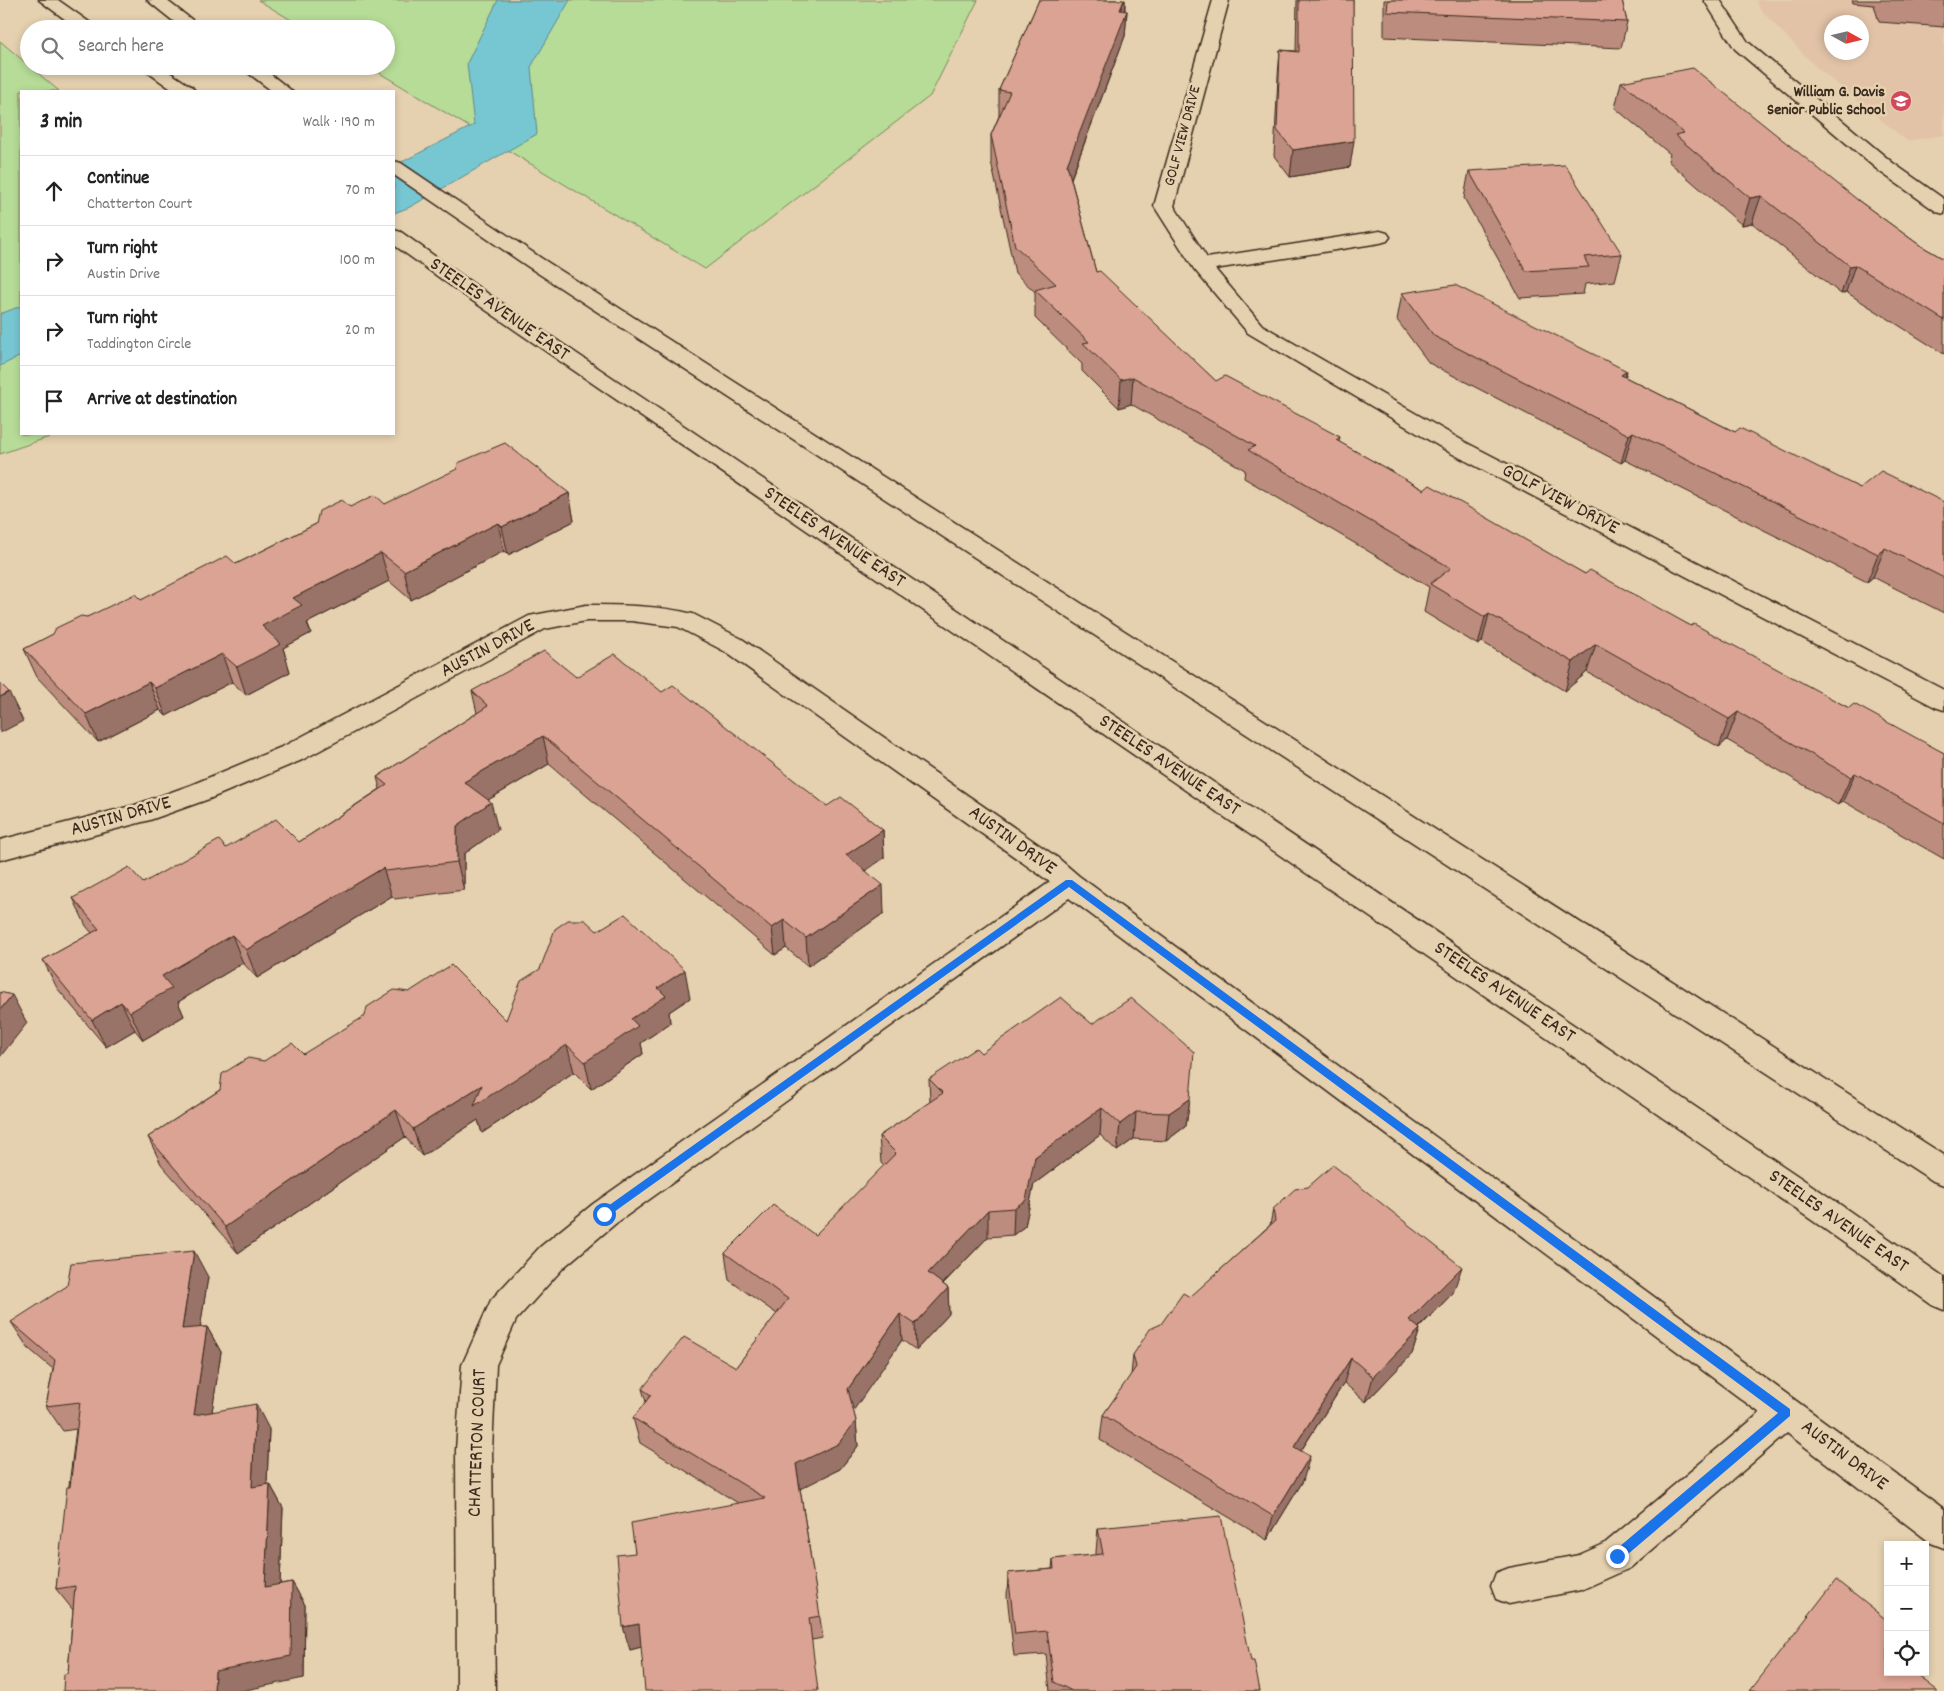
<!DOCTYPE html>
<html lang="en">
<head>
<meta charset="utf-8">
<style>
  body { margin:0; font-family:Dekko,sans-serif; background:#f6f6f6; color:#222 }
  .controls { position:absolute; right:15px; bottom:15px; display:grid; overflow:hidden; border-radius:0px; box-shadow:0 2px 8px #0003 }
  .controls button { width:45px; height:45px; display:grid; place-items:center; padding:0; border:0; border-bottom:1px solid #e0e0e0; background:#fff; color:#222; font:25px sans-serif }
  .compass { position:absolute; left:1824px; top:15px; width:45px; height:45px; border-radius:50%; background:#fff; box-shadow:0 2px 8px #0003; rotate:98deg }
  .stop { position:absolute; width:15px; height:15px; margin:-11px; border:4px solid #1a73e8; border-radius:50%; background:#fff }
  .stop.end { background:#1a73e8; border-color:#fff; box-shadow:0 1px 5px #0008 }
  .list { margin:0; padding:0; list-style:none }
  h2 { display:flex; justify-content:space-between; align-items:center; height:65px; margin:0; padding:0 20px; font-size:21px }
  h2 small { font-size:16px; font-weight:400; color:#767676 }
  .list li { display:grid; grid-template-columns:32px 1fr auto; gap:15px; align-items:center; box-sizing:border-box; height:70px; padding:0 20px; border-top:1px solid #e0e0e0 }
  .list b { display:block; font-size:19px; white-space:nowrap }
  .list p { margin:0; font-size:16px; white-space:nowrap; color:#767676 }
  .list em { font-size:16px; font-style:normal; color:#767676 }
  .icon { flex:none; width:28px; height:28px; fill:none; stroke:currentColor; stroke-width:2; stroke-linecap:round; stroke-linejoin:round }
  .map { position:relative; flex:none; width:1944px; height:1691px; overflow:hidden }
  .search { position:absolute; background:#fff; box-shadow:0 2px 8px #0003; left:20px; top:20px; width:375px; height:55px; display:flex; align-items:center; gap:12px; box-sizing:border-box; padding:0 18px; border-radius:28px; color:#767676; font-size:19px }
  .panel { position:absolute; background:#fff; box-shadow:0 2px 8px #0003; left:20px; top:90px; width:375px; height:345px; border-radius:0px }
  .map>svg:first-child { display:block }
</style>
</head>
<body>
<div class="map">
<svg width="1944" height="1691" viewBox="0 0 1944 1691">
  <rect width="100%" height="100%" fill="#e5d1af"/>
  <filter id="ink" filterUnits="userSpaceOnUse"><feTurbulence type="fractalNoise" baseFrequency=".02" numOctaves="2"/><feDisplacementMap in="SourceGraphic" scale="10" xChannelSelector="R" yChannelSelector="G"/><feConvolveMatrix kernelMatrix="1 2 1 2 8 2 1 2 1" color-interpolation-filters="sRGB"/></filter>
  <g filter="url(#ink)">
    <!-- built -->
    <path fill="#e2c3a7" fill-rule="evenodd" d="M 1757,0 L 1944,0 L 1944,135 L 1907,141 L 1815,66 L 1759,8 ZM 1832,22 L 1862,22 L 1862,52 L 1832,52 Z"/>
    <!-- green -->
    <path fill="#b7dc97" stroke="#79835a" d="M 258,0 L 978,0 L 930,96 L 705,269 L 368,66 L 386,66 L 386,29 L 306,29 Z
      M 0,41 L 59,91 L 21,91 L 21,434 L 58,434 L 0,454 Z"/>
    <!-- water -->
    <path fill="#77c7d2" stroke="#5f888a" d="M 498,0 L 570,0 L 531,67 L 537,134 L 410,207 L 394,213 L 394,166 L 474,125 L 467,63 Z
      M 21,306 L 21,356 L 0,366 L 0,314 Z"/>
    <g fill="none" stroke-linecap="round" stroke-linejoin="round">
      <!-- minor casing -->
      <g stroke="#3b2a1e" stroke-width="3">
        <path id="minor" d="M 1213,0 L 1229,0 L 1174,206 L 1207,258 L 1380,231 L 1387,233 L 1390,237 L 1387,241 L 1380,243 L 1215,269 L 1262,325 L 1465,442 L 1944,690 L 1944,710 L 1935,707 L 1449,452 L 1248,333 L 1194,269 L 1154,206 Z
          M 1704,0 L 1720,0 L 1748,42 L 1893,163 L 1944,199 L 1944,214 L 1937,212 L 1879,171 L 1735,49 Z
          M 586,605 C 621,605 658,605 693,614 L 742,639 L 1058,858 L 1079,876 L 1944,1509 L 1944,1548 L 1931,1543 L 1787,1433 L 1630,1568 L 1581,1590 L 1509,1604 L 1496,1599 L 1491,1586 L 1496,1573 L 1509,1568 L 1579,1555 L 1604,1544 L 1760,1413 L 1069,898 L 615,1224 L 564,1267 L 516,1320 L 496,1365 L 492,1450 L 495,1691 L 457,1691 L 456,1450 L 462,1365 L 491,1300 L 540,1247 L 593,1204 L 1050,882 L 724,651 L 678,627 L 631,621 L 586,621 L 545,629 L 302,760 L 209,799 L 150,820 L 0,860 L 0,840 L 135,805 L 191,785 L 284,746 L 529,616 Z"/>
      </g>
      <!-- major casing -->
      <g stroke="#3b2a1e" stroke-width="3">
        <path id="major" d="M 39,0 L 58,0 L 99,29 L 78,29 Z
          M 147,0 L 166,0 L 204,29 L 183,29 Z
          M 139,66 L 160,66 L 192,87 L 195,91 L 174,91 Z
          M 239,66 L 260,66 L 292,91 L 272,91 Z
          M 394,161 L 401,163 L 541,258 L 1944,1155 L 1944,1185 L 1933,1181 L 527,266 L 394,175 Z
          M 394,230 L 401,232 L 475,285 L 1835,1201 L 1944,1277 L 1944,1310 L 1932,1305 L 1813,1221 L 461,293 L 394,245 Z"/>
      </g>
      <!-- minor -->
      <use href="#minor" fill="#e5d1af" fill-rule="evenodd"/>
      <!-- major -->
      <use href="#major" fill="#e5d1af" fill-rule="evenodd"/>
    </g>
    <!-- wall -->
    <path fill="#bc8c7e" stroke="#3b2a1e" d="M 1039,0 L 1125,0 L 1125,11 L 1127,11 L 1125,36 L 1071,179 L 1096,272 L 1216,381 L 1340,437 L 1339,442 L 1424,490 L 1585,574 L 1691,626 L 1849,708 L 1944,753 L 1944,859 L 1843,801 L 1838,805 L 1727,740 L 1719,747 L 1587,672 L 1565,691 L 1482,642 L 1478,645 L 1424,612 L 1429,587 L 1244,478 L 1245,470 L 1131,404 L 1119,408 L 1082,371 L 1082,364 L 1035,318 L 1035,292 L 1015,273 L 991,161 L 991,135 L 999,116 L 999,90 Z
      M 1297,0 L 1353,0 L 1350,167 L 1290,177 L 1274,156 L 1278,76 L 1280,50 L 1296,51 Z
      M 1384,0 L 1622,0 L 1627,22 L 1621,48 L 1384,37 Z
      M 1852,0 L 1944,0 L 1944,27 L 1879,22 L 1874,5 L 1853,3 Z
      M 1621,82 L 1859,201 L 1918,244 L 1944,259 L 1944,354 L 1846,292 L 1841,294 L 1752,223 L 1742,225 L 1668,161 L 1670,154 L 1615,108 Z
      M 1469,171 L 1622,254 L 1615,281 L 1585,284 L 1583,294 L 1520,298 L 1464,198 Z
      M 1402,293 L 1627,371 L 1625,377 L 1735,432 L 1860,488 L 1944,502 L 1944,613 L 1873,577 L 1867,582 L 1625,460 L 1621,463 L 1429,363 L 1397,320 Z
      M 569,493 L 574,521 L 508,555 L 504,551 L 411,600 L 389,581 L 307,623 L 311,633 L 283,648 L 290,672 L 246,695 L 232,682 L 166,716 L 160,710 L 98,742 L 37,677 L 24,649 L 87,617 L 141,600 L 236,564 L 350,507 L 385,504 Z
      M 576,677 L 662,692 L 827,806 L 883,830 L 884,858 L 865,871 L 884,913 L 808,966 L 786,948 L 775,955 L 549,764 L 488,800 L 498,830 L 464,854 L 464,890 L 395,899 L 392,896 L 257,978 L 243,963 L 178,1002 L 184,1016 L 143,1040 L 135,1030 L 106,1047 L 57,988 L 43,960 L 92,933 L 86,926 L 73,898 L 143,883 L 226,848 L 299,842 L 380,789 L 377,777 L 477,713 L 472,691 Z
      M 597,931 L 690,998 L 669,1012 L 670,1023 L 641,1043 L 643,1054 L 591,1089 L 574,1072 L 482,1133 L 478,1120 L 422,1156 L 405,1137 L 238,1253 L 161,1164 L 148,1137 L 264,1061 L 303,1054 L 506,1020 L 540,969 Z
      M 1092,1024 L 1190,1099 L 1186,1126 L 1166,1141 L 1134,1139 L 1117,1151 L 1100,1135 L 1034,1184 L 1025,1226 L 1013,1235 L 988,1237 L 943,1284 L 948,1288 L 949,1314 L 916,1350 L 902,1340 L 853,1410 L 856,1421 L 858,1446 L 840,1469 L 800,1488 L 823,1638 L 812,1640 L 641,1647 L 630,1650 L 635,1553 L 738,1503 L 640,1443 L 633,1418 L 646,1402 L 642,1389 L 736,1367 L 777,1314 L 729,1280 L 725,1253 L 815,1235 L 884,1166 L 881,1163 L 879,1136 L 930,1102 L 929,1079 L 981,1053 Z
      M 1273,1209 L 1453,1293 L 1419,1328 L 1420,1329 L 1412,1354 L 1366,1402 L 1344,1383 L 1301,1451 L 1303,1481 L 1267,1540 L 1100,1440 L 1103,1415 L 1131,1375 L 1133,1355 L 1161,1324 L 1270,1225 Z
      M 208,1277 L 200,1327 L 207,1327 L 221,1352 L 212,1411 L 269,1429 L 267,1484 L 270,1484 L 283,1508 L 280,1584 L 292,1582 L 305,1605 L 304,1678 L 68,1673 L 73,1610 L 56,1589 L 76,1429 L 63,1431 L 46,1406 L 53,1369 L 28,1348 L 11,1322 Z
      M 1098,1528 L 1251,1661 L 1260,1691 L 1050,1691 L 1046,1654 L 1014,1656 L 1007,1596 L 1008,1573 L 1052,1569 L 1053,1559 L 1096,1555 L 1096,1552 Z"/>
    <!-- shaded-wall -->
    <path fill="#997267" stroke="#3b2a1e" d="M 1124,0 L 1125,0 L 1124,17 L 1127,11 L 1125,36 L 1066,191 L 1067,165 Z
      M 1354,141 L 1350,167 L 1290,177 L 1293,150 Z
      M 1761,196 L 1752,223 L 1742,225 L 1750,198 Z
      M 1855,265 L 1846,292 L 1841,294 L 1850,266 Z
      M 1627,371 L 1619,398 L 1621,375 Z
      M 1133,377 L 1131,404 L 1119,408 L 1121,380 Z
      M 1633,432 L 1625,460 L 1621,463 L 1629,435 Z
      M 569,493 L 574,521 L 508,555 L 502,527 Z
      M 498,523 L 504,551 L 411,600 L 404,571 Z
      M 1885,548 L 1873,577 L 1867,582 L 1878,554 Z
      M 381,553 L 389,581 L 307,623 L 311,633 L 283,648 L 290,672 L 246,695 L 237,667 L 262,626 L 293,598 Z
      M 1489,614 L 1482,642 L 1478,645 L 1485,617 Z
      M 1596,644 L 1587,672 L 1565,691 L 1573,662 Z
      M 222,654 L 232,682 L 166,716 L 155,688 Z
      M 149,682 L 160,710 L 98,742 L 86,714 Z
      M 9,692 L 23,721 L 0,733 L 0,697 Z
      M 1738,712 L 1727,740 L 1719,747 L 1729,719 Z
      M 543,736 L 549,764 L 471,810 L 464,782 Z
      M 1855,773 L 1843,801 L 1838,805 L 1851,777 Z
      M 491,802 L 498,830 L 464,854 L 464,890 L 457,862 L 457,826 Z
      M 883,830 L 884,858 L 848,883 L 846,855 Z
      M 383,868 L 392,896 L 257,978 L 246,950 Z
      M 883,885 L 884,913 L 808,966 L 806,938 Z
      M 784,920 L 786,948 L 775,955 L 772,928 Z
      M 232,935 L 243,963 L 178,1002 L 184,1016 L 143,1040 L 130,1012 L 162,976 Z
      M 685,970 L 690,998 L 669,1012 L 670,1023 L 641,1043 L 643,1054 L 591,1089 L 585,1062 L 631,1019 L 658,988 Z
      M 12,995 L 27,1023 L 0,1057 L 0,1010 Z
      M 121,1002 L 135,1030 L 106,1047 L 92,1020 Z
      M 567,1045 L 574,1072 L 482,1133 L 478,1120 L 422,1156 L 413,1129 L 482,1085 Z
      M 1190,1099 L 1186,1126 L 1166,1141 L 1169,1113 Z
      M 1102,1108 L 1100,1135 L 1034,1184 L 1025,1226 L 1013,1235 L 1014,1208 L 1035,1157 Z
      M 396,1110 L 405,1137 L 238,1253 L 225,1227 Z
      M 1136,1112 L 1134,1139 L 1117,1151 L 1120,1124 Z
      M 988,1210 L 988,1237 L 928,1299 L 928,1273 Z
      M 194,1251 L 208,1277 L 196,1355 L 182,1329 Z
      M 1462,1267 L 1453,1293 L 1401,1345 L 1409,1320 Z
      M 948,1288 L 949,1314 L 916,1350 L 915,1324 Z
      M 900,1314 L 902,1340 L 851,1414 L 848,1389 Z
      M 207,1327 L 221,1352 L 208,1439 L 194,1415 Z
      M 1420,1329 L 1412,1354 L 1366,1402 L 1373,1377 Z
      M 1351,1358 L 1344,1383 L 1288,1471 L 1294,1447 Z
      M 256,1404 L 269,1429 L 266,1511 L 252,1487 Z
      M 856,1421 L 858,1446 L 840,1469 L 800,1489 L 796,1464 Z
      M 1310,1456 L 1303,1481 L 1267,1540 L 1273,1516 Z
      M 270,1484 L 283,1508 L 279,1610 L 265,1587 Z
      M 292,1582 L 305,1605 L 304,1678 L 241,1691 L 214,1691 L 215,1671 Z
      M 639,1624 L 645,1646 L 630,1650 L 623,1627 Z"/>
    <!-- building -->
    <path fill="#dba393" stroke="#3b2a1e" d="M 1039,0 L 1124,0 L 1120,10 L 1127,11 L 1067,165 L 1096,272 L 1100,271 L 1216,381 L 1225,376 L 1340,437 L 1336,440 L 1424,490 L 1430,485 L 1585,574 L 1590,570 L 1691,626 L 1694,624 L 1849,708 L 1854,704 L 1944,753 L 1944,823 L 1855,773 L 1851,777 L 1738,712 L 1729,719 L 1596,644 L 1573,662 L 1489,614 L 1485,617 L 1430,584 L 1451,568 L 1248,450 L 1255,446 L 1133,377 L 1121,380 L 1083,343 L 1089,342 L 1035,290 L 1056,284 L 1015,246 L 991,135 L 1010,92 L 999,90 Z
      M 1299,0 L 1353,0 L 1354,141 L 1293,150 L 1277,130 L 1280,50 L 1299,52 Z
      M 1388,0 L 1622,0 L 1627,22 L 1387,12 Z
      M 1693,68 L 1859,201 L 1918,244 L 1944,259 L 1944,320 L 1855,265 L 1850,266 L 1761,196 L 1750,198 L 1675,135 L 1684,133 L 1621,82 Z
      M 1565,165 L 1622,254 L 1584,257 L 1589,267 L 1526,271 L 1469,171 Z
      M 1455,285 L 1627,371 L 1621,375 L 1735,432 L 1740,428 L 1860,488 L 1881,471 L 1944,502 L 1944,578 L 1885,548 L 1878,554 L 1633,432 L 1629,435 L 1434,336 L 1402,293 Z
      M 505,443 L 569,493 L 502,527 L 498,523 L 404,571 L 381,553 L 293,598 L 302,605 L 262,626 L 281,644 L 237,667 L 222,654 L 155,688 L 149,682 L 86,714 L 24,649 L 53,634 L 56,628 L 81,616 L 87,617 L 135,594 L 141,600 L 227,556 L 236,564 L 316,524 L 319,511 L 342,500 L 350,507 L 375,495 L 385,504 L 457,469 L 458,463 Z
      M 544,651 L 576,677 L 615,654 L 662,692 L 673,685 L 827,806 L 841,797 L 883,830 L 846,855 L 883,885 L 806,938 L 784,920 L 772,928 L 543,736 L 464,782 L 491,802 L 457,826 L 457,862 L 386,871 L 383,868 L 246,950 L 232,935 L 162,976 L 172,988 L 130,1012 L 121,1002 L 92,1020 L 43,960 L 99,929 L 73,898 L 129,867 L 143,883 L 219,840 L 226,848 L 276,819 L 299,842 L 387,785 L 377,777 L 488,706 L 472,691 Z
      M 0,683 L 9,692 L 0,697 Z
      M 625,914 L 685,970 L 658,988 L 666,996 L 631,1019 L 638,1026 L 585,1062 L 567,1045 L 474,1106 L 482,1085 L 413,1129 L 396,1110 L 225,1227 L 148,1137 L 220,1090 L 222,1074 L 248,1058 L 264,1061 L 292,1043 L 303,1054 L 365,1016 L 367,1007 L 394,990 L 409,992 L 451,965 L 506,1020 L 521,981 L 540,969 L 555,929 L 568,920 L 585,920 L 597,931 Z
      M 0,992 L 12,995 L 0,1010 Z
      M 1061,997 L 1092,1024 L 1131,998 L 1194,1052 L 1190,1099 L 1169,1113 L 1136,1112 L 1120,1124 L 1102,1108 L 1035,1157 L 1026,1200 L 1014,1208 L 988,1210 L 928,1273 L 948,1288 L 915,1324 L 900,1314 L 848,1389 L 856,1421 L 838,1444 L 796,1464 L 820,1616 L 809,1618 L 818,1691 L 645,1691 L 639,1624 L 623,1627 L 617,1555 L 635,1553 L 631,1523 L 765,1498 L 633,1418 L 651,1395 L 642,1389 L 684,1337 L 736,1367 L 788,1299 L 725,1253 L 773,1205 L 815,1235 L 896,1153 L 879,1136 L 943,1093 L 929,1079 L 976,1048 L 981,1053 Z
      M 1333,1165 L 1462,1267 L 1409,1320 L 1420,1329 L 1373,1377 L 1351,1358 L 1294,1447 L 1310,1456 L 1273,1516 L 1103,1415 L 1136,1367 L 1133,1355 L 1150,1329 L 1161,1324 L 1183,1293 L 1190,1297 L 1275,1221 L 1273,1209 L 1295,1189 L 1308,1187 Z
      M 194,1251 L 182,1329 L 207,1327 L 194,1415 L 256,1404 L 252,1487 L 270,1484 L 265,1587 L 292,1582 L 291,1656 L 215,1671 L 214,1691 L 63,1691 L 64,1674 L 68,1673 L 75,1586 L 56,1589 L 67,1487 L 70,1487 L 80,1402 L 46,1406 L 55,1360 L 11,1322 L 67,1286 L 71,1263 Z
      M 1221,1516 L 1251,1661 L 1254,1661 L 1260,1691 L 1072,1691 L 1054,1682 L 1047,1631 L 1015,1634 L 1008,1573 L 1054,1569 L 1053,1559 L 1103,1554 L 1098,1528 Z
      M 1836,1580 L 1888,1621 L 1888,1672 L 1913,1672 L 1938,1691 L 1750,1691 Z"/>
  </g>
  <!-- route -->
  <path fill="#1a73e8" d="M 1066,880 L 1072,880 L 1790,1409 L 1790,1416 L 1621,1560 L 1617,1561 L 1613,1560 L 1612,1556 L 1613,1552 L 1778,1413 L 1069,887 L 607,1217 L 601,1217 L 601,1211 Z"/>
  <!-- icons -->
  <defs>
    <g id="school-disc" transform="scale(1.125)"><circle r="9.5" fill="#d1495b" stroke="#e5d1af"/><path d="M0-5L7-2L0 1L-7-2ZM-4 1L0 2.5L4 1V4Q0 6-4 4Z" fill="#fff"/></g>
  </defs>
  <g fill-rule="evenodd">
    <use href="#school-disc" x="1901" y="101"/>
  </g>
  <g text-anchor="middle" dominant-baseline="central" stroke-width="5" stroke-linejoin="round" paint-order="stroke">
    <!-- far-poi labels -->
    <g font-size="16" font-weight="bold" fill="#3b2a1e" stroke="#e5d1af" text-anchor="end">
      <text x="1885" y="92">William G. Davis<tspan x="1885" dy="18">Senior Public School</tspan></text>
    </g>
    <!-- far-street labels -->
    <g font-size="16" fill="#3b2a1e" stroke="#e5d1af">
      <text transform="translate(1183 136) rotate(-75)">GOLF VIEW DRIVE</text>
    </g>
    <!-- street labels -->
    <g font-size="20" fill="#3b2a1e" stroke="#e5d1af">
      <text transform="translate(499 310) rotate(35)">STEELES AVENUE EAST</text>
      <text transform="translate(1560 500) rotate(28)">GOLF VIEW DRIVE</text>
      <text transform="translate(834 538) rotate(34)">STEELES AVENUE EAST</text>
      <text transform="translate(488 649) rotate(-28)">AUSTIN DRIVE</text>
      <text transform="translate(1169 766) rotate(34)">STEELES AVENUE EAST</text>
      <text transform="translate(121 817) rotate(-16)">AUSTIN DRIVE</text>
      <text transform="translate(1012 841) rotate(36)">AUSTIN DRIVE</text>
      <text transform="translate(1504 993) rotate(34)">STEELES AVENUE EAST</text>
      <text transform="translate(1838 1222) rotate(35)">STEELES AVENUE EAST</text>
      <text transform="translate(478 1443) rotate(-88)">CHATTERTON COURT</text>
      <text transform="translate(1844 1456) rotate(37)">AUSTIN DRIVE</text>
    </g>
  </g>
</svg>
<div class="controls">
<button>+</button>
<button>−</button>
<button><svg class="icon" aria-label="locate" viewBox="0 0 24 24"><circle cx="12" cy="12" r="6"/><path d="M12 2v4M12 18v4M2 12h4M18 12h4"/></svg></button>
</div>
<svg class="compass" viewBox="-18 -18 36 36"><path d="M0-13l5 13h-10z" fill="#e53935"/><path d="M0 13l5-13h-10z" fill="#767676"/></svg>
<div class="stop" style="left:604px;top:1214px"></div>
<div class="stop end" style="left:1617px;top:1556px"></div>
<div class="search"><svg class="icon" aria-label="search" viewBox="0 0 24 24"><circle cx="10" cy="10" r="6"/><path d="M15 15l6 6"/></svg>Search here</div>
<section class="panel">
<h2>3 min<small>Walk · 190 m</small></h2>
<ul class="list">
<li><svg class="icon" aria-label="ahead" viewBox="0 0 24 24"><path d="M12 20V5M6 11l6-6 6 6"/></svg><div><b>Continue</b><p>Chatterton Court</p></div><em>70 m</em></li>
<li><svg class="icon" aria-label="right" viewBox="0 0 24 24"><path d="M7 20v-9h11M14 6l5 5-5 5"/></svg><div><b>Turn right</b><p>Austin Drive</p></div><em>100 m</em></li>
<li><svg class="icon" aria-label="right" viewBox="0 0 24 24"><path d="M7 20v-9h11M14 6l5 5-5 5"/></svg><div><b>Turn right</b><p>Taddington Circle</p></div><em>20 m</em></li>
<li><svg class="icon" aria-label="arrive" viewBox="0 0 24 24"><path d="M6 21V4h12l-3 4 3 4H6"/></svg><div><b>Arrive at destination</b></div></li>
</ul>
</section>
</div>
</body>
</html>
